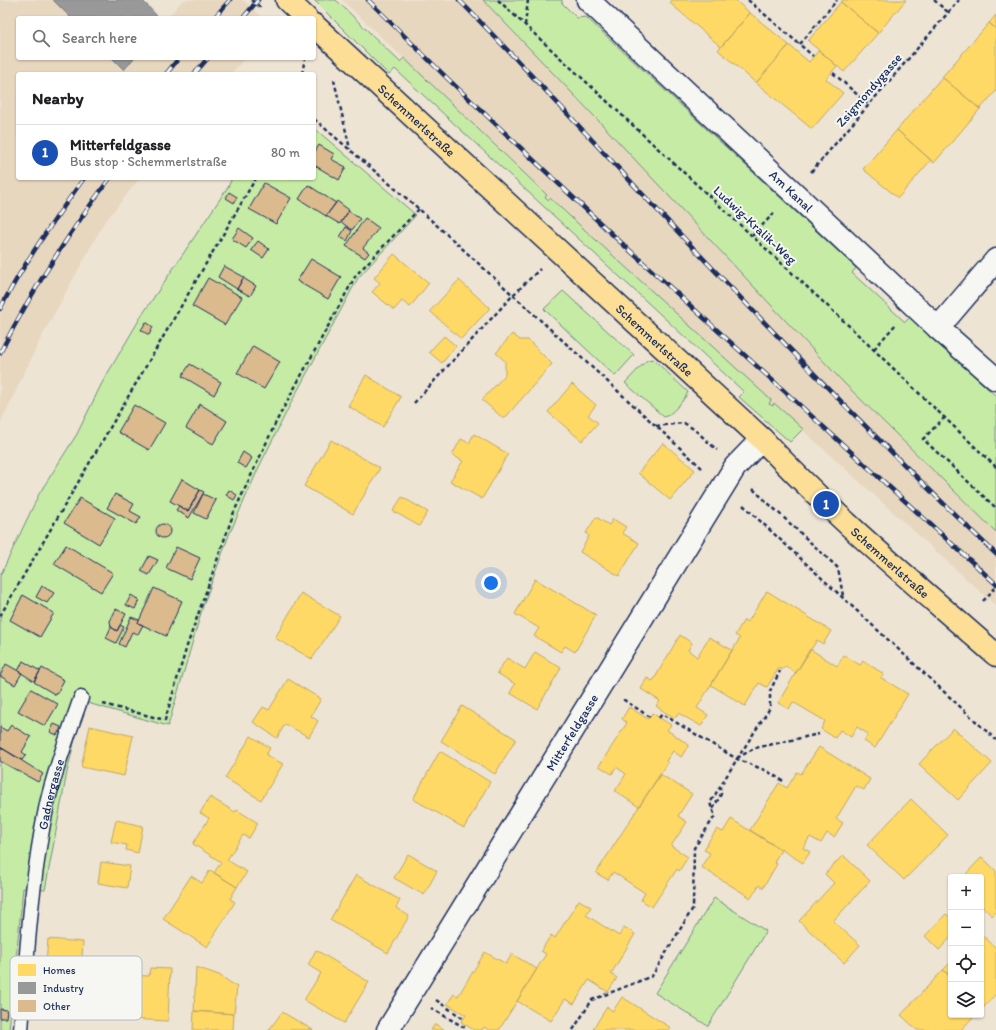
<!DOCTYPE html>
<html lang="en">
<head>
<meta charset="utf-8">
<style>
  body { margin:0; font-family:Itim,sans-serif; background:#f6f6f6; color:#202124 }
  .controls { position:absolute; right:12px; bottom:12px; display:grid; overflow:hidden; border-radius:4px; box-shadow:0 1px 3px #0004 }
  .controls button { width:36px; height:36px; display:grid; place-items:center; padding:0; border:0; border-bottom:1px solid #e0e0e0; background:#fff; color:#202124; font:20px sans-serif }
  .you { position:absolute; left:491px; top:583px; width:14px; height:14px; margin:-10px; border:3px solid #fff; border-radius:50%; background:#1a73e8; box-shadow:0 0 0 6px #1a73e833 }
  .badge { display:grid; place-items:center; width:26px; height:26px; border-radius:50%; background:#c8321e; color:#fff; font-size:13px; font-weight:700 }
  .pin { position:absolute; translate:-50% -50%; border:2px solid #fff; box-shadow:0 1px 4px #0006 }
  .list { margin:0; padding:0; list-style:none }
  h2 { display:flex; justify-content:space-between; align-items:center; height:52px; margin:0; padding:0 16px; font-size:17px }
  h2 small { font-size:13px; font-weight:400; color:#757577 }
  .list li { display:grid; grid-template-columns:26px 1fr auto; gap:12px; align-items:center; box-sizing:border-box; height:56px; padding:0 16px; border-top:1px solid #e0e0e0 }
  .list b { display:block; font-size:15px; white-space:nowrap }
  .list p { margin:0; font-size:13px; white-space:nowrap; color:#757577 }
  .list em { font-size:13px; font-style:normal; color:#757577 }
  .icon { flex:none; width:22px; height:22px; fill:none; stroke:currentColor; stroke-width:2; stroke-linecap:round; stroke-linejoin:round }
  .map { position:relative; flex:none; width:996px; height:1030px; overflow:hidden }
  .search { position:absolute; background:#fff; box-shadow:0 1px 3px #0004; left:16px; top:16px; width:300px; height:44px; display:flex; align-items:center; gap:10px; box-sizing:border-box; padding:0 14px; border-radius:4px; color:#757577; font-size:15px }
  .panel { position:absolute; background:#fff; box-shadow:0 1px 3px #0004; left:16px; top:72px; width:300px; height:108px; border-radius:4px }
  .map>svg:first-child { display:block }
</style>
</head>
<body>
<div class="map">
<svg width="996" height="1030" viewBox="0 0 996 1030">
  <rect width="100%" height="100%" fill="#eee4d4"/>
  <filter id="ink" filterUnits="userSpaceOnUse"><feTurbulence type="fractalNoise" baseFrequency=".025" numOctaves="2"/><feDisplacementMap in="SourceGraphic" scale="8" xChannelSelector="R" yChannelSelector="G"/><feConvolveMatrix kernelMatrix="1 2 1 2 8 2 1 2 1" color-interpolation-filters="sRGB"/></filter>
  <g filter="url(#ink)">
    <!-- built -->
    <path fill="#e8d7bf" d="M 0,0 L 142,0 L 159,18 L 18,18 L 18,58 L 245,58 L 231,74 L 18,74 L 18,178 L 140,178 L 104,223 L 42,336 L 0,424 Z
      M 183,0 L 243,0 L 263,18 L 167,18 Z
      M 342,0 L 483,0 L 596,118 L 843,382 L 996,532 L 996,606 L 774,404 L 773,406 L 769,404 L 644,284 L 551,198 L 549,200 L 545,197 L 547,194 Z"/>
    <!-- green -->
    <path fill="#c6eba5" stroke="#708d82" d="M 314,0 L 336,0 L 400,62 L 404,58 L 547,195 L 545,197 L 549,200 L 550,198 L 771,400 L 769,404 L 773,406 L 774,403 L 803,429 L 790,442 L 739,397 L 744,392 L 700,351 L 395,69 L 389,75 Z
      M 483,0 L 562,0 L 562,3 L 577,18 L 586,17 L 856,268 L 852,273 L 905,322 L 910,317 L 996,396 L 996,532 L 843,382 L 596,118 Z
      M 314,128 L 416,215 L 358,278 L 292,401 L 259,467 L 229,535 L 203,606 L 168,726 L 84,702 L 67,772 L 45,890 L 23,888 L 9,1030 L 0,1030 L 0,576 L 39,494 L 77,434 L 102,383 L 142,315 L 228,187 L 232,178 L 314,178 Z
      M 563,291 L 634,355 L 615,376 L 544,309 Z
      M 653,359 L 688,392 C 685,399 672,415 664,417 L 625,383 L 645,362 L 647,360 Z
      M 714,898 L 766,931 L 708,1026 L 655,993 Z"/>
    <!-- homes -->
    <path fill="#ffd966" stroke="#bba664" d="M 672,0 L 735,0 L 750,13 L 721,47 L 670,3 Z
      M 843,0 L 906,0 L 878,33 L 841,2 Z
      M 841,2 L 878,33 L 844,72 L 808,41 Z
      M 750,13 L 789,45 L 756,83 L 718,50 Z
      M 996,15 L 996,29 L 989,23 Z
      M 989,23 L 996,29 L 996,91 L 980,109 L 942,77 Z
      M 789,45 L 809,62 L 819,50 L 837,66 L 826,79 L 843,93 L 812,129 L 756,83 Z
      M 942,77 L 980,109 L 934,163 L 897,130 Z
      M 897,130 L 931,160 L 898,198 L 863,169 Z
      M 394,254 L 429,283 L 410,307 L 402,301 L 394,310 L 372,292 L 380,283 L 374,278 Z
      M 459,280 L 490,308 L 461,339 L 430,311 Z
      M 512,334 L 520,340 L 528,340 L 552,364 L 504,419 L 482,400 L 505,375 L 505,361 L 496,353 Z
      M 444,336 L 456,346 L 442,363 L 429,352 Z
      M 366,375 L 401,397 L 383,427 L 348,406 Z
      M 572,384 L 596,405 L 588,415 L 598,423 L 582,441 L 548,412 Z
      M 474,434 L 508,454 L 482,499 L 450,481 L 463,461 L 452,455 L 461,439 L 469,443 Z
      M 331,440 L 380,468 L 353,514 L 304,486 Z
      M 663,443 L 695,470 L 670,500 L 638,473 Z
      M 402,497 L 428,512 L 419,526 L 393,511 Z
      M 596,517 L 609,525 L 613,519 L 626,527 L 622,533 L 639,543 L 619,576 L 580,552 L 589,536 L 586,533 Z
      M 535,579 L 596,615 L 575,652 L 565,646 L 561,652 L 534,636 L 539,628 L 515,614 Z
      M 767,591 L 831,631 L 823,644 L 817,640 L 796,673 L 785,666 L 782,670 L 779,668 L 767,687 L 759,683 L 745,706 L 711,685 L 740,638 L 735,635 L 744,620 L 748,622 Z
      M 301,593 L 340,616 L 312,659 L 275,638 Z
      M 680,635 L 692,643 L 688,650 L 697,657 L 709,637 L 732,650 L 697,708 L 708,715 L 701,726 L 678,713 L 675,718 L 666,713 L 656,706 L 660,701 L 641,689 L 647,678 L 653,681 Z
      M 810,649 L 837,666 L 844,655 L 860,665 L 863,661 L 884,674 L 881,678 L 908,694 L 875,748 L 864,741 L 868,734 L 857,727 L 851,737 L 840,730 L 835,738 L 821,729 L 825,721 L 793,702 L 789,709 L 778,703 Z
      M 535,652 L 561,668 L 537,709 L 510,693 L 515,684 L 497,673 L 507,658 L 525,669 Z
      M 288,679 L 321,699 L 311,716 L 318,721 L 309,737 L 285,724 L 277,738 L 253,722 L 263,707 L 269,710 Z
      M 462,706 L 516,739 L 495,774 L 441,741 Z
      M 629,707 L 648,719 L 652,713 L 671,725 L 667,730 L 689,745 L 681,757 L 673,751 L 666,761 L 668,763 L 639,807 L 615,791 L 626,774 L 616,767 L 612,774 L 599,766 L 627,723 L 622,719 Z
      M 90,726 L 133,736 L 124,776 L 81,767 Z
      M 953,728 L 992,763 L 958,800 L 919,764 Z
      M 251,736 L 270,748 L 266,755 L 283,764 L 261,800 L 225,778 Z
      M 819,747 L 870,779 L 864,790 L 856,786 L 836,819 L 843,823 L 834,837 L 827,833 L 821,843 L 810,837 L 803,848 L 810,852 L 803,863 L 750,830 L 779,783 L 787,788 L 797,772 L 801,774 Z
      M 440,751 L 490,782 L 464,828 L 413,799 Z
      M 660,774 L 692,794 L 678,816 L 687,822 L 671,846 L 688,857 L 679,871 L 677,869 L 652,907 L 641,900 L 645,893 L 613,872 L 608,880 L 596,873 Z
      M 210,797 L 235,812 L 237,810 L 258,823 L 249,838 L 243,835 L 227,860 L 247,872 L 237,887 L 214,873 L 221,862 L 193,844 L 209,818 L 200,813 Z
      M 911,799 L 948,835 L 904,880 L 867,845 Z
      M 731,819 L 781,850 L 774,862 L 777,864 L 763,888 L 759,885 L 751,898 L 701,867 L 710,853 L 704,850 L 710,839 L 717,829 L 723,832 Z
      M 116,820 L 143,826 L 138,853 L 126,850 L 127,845 L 111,842 Z
      M 408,854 L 437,871 L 424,895 L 394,878 Z
      M 843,855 L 870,881 L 833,921 L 860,945 L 844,963 L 799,921 L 834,883 L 825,874 Z
      M 982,857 L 996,871 L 996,912 L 992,916 L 981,905 L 981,877 L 963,877 Z
      M 101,862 L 130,866 L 127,888 L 98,883 Z
      M 210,870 L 237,887 L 230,899 L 235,902 L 207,947 L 163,919 L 191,876 L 202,883 Z
      M 356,875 L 400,900 L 396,908 L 409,916 L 388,953 L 330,920 Z
      M 579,900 L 591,907 L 586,915 L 619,936 L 624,927 L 635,934 L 611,974 L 617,978 L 608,992 L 589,980 L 574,1004 L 565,999 L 551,1021 L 517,1001 L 546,954 L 541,951 L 551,935 L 555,938 Z
      M 946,914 L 951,918 L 951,937 L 939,950 L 925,936 Z
      M 981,934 L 996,948 L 996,994 L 983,1008 L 981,1006 Z
      M 48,939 L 83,942 L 81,972 L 86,973 L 85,984 L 92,984 L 91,996 L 79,998 L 77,1015 L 42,1013 Z
      M 316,950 L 369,982 L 344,1023 L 304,1000 L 321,973 L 308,965 Z
      M 485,952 L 506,964 L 512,954 L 537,969 L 499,1030 L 489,1030 L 484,1027 L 482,1030 L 474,1030 L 461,1022 L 466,1015 L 447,1004 L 454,994 L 458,996 Z
      M 951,962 L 951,977 L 943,970 Z
      M 196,967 L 219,975 L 237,987 L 234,1014 L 194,1011 Z
      M 150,968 L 170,969 L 168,1021 L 128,1019 L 131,975 L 149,976 Z
      M 943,970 L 951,977 L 951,1015 L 975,1015 L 961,1030 L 917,1030 L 901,1015 Z
      M 622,997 L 671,1028 L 670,1030 L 596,1030 L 593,1029 L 607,1007 L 613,1011 Z
      M 194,1011 L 234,1014 L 233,1030 L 193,1030 Z
      M 282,1012 L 313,1030 L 269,1030 Z
      M 435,1024 L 445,1030 L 431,1030 Z"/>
    <!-- industry -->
    <path fill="#999" stroke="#737987" d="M 53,0 L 142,0 L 159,18 L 71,18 Z
      M 112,58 L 134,58 L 124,70 Z"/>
    <!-- building -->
    <path fill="#dbba8d" stroke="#1b2f5e" d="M 319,145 L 334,154 L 331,159 L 346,167 L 339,180 L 314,165 L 314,153 Z
      M 264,183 L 291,198 L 276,224 L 249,209 Z
      M 308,185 L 336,203 L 326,216 L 299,199 Z
      M 229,192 L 237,197 L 234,203 L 226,198 Z
      M 337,201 L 349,210 L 340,224 L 326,216 Z
      M 349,211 L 360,219 L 352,230 L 341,222 Z
      M 365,218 L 379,228 L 363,248 L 369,253 L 365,258 L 346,246 Z
      M 346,227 L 352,231 L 347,241 L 340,237 Z
      M 239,228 L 253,238 L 246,248 L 232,239 Z
      M 258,241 L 269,249 L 263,258 L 251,250 Z
      M 311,259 L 341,277 L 328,299 L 297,281 Z
      M 224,266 L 244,277 L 237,289 L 218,277 Z
      M 208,278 L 242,297 L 225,325 L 192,306 Z
      M 243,278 L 256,286 L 250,296 L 237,289 Z
      M 146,322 L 153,327 L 149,335 L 141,330 Z
      M 253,346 L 280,362 L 264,389 L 237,373 Z
      M 190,364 L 221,382 L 214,395 L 182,376 Z
      M 200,404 L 227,421 L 213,444 L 186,428 Z
      M 134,405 L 165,423 L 149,450 L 118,432 Z
      M 243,452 L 252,458 L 246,468 L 237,463 Z
      M 182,479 L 200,490 L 188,511 L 170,501 Z
      M 200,490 L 204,492 L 189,518 L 176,510 L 179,506 L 188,511 Z
      M 229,490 L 237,495 L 234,500 L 226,495 Z
      M 115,494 L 134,504 L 130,511 L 141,517 L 136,524 L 107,508 Z
      M 203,494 L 216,500 L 206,519 L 194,513 Z
      M 80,498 L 115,518 L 99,544 L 64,523 Z
      M156 531a7 7 0 1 1 14 0a7 7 0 1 1-14 0Z
      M 66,545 L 113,573 L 101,592 L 54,564 Z
      M 176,547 L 200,558 L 190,579 L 166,568 Z
      M 149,556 L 158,560 L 149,575 L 141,571 Z
      M 42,586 L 54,593 L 47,603 L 36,597 Z
      M 154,588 L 182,601 L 166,636 L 138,623 Z
      M 23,595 L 54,613 L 40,637 L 10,620 Z
      M 131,595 L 139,600 L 135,609 L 126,605 Z
      M 116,609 L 126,614 L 117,631 L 111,627 L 110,621 Z
      M 131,617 L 139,620 L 138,623 L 143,625 L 138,634 L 132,632 L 125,647 L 119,644 Z
      M 120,625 L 124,627 L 116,643 L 106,638 L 111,627 L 117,631 Z
      M 23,661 L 40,671 L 34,681 L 18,671 Z
      M 6,664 L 22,673 L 15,685 L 0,676 Z
      M 42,668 L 64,680 L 56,695 L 34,682 Z
      M 31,689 L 58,704 L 45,726 L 18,711 Z
      M 54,724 L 61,727 L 57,735 L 50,732 Z
      M 11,725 L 31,737 L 22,752 L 26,755 L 22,760 L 0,747 L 0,727 L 7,731 Z
      M 0,747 L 43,774 L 38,782 L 0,761 Z
      M 0,1009 L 7,1010 L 6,1018 L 0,1018 Z"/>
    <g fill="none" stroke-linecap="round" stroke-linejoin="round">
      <!-- lane casing -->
      <g stroke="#1b2f5e" stroke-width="17">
        <g id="lane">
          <path id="s1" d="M 21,1030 C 27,954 31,879 47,804 C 55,768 69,733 81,698"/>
        </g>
      </g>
      <!-- street casing -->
      <g stroke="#1b2f5e" stroke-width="25">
        <g id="street">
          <path id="s2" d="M 588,0 L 938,328 L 996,379"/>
          <path d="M 938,328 L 996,260"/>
          <path id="s3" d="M 388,1030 L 735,467 L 762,439"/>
        </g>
      </g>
      <!-- primary casing -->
      <g stroke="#1b2f5e" stroke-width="25">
        <g id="primary">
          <path d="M 287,0 L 306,18"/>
          <path id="s4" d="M 314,25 L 762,439 C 834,517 917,585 996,655"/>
        </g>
      </g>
      <!-- path -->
      <path stroke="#1b2f5e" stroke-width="2.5" stroke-dasharray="4 3" stroke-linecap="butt" d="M 252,0 L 262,9
        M 498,0 L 848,325 L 996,467
        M 748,0 L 813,56
        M 934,0 L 949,13
        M 525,25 L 528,0
        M 800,44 L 837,0
        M 833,73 L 869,105
        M 302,74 L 305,58
        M 334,80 L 350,149
        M 314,119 L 419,209 L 703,469
        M 811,172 L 959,0
        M 752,236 L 775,212
        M 874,349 L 896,324
        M 414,403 L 513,295 L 540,269
        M 945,417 L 923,439 L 996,508
        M 656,426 L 684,423 L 695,430 L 717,450
        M 753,489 L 838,568 L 843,596
        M 743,505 L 996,740
        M 983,601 L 996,587
        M 0,616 L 256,178
        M 624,699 L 624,700 L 650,717
        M 103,704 L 165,720 L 187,646 L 234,512 L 277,420 L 356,275 L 419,209
        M 659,718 L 662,714 L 737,759 L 767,771 L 783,781
        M 737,758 L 755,748 L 819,734
        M 713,809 L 721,794 L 720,788
        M 436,1000 L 464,1019
        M 431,1008 L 467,1029
        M 573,1030 L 592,1000 L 652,976 L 693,908 L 694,848 L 715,816 L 710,803 L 737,759 L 770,708 L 770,691 L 780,671"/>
      <!-- lane -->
      <use href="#lane" stroke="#f6f6f2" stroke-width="14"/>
      <!-- street -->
      <use href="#street" stroke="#f6f6f2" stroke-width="22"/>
      <!-- primary -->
      <use href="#primary" stroke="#fcde96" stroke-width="22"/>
      <!-- rail casing -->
      <g stroke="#1b2f5e" stroke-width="4.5">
        <path id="rail" d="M 368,0 L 448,79 L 615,237 L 996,584
          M 459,0 C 534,76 606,156 680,234 C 783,343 887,451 996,554
          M 214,18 L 230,0
          M 243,18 L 258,0
          M 166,74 L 179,58
          M 194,74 L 208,58
          M 0,309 C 24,263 54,220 84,178
          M 0,353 C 31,292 69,233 110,178"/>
      </g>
      <!-- rail -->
      <use href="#rail" stroke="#f6f6f2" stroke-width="3" stroke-dasharray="9" stroke-linecap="butt"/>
    </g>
  </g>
  <g text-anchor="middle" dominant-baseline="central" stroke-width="4" stroke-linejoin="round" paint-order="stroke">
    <!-- street labels -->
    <g font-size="13" fill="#1b2f5e" stroke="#f6f6f2">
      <text transform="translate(869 90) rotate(-49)">Zsigmondygasse</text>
      <text stroke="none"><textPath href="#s4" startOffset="140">Schemmerlstraße</textPath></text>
      <text stroke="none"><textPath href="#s2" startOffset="279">Am Kanal</textPath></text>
      <text transform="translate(755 225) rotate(43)">Ludwig-Kralik-Weg</text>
      <text stroke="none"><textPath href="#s4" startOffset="464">Schemmerlstraße</textPath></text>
      <text stroke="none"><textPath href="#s4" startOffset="788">Schemmerlstraße</textPath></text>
      <text stroke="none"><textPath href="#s3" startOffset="350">Mitterfeldgasse</textPath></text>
      <text stroke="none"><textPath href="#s1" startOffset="238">Gadnergasse</textPath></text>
    </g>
  </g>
  <!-- legend -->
  <rect x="10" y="956" width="132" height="64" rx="6" fill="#f6f6f2" stroke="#b4bac6" stroke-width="1"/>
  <rect x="18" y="964" width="18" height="12" fill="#ffd966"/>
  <rect x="18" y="982" width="18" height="12" fill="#999"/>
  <rect x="18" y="1000" width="18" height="12" fill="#dbba8d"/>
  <g font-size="11" fill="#1b2f5e">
    <text x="43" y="974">Homes</text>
    <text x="43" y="992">Industry</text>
    <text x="43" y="1010">Other</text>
  </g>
</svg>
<div class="controls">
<button>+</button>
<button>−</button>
<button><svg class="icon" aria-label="locate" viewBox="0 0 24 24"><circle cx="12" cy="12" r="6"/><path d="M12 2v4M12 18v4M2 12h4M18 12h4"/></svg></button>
<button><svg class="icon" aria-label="layers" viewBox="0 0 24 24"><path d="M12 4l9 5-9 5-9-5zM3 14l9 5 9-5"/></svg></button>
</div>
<div class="you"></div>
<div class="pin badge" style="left:826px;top:504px;background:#1a4fb4">1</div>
<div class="search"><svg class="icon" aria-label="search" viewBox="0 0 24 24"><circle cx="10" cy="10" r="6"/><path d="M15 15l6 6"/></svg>Search here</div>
<section class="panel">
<h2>Nearby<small></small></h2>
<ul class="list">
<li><span class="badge" style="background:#1a4fb4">1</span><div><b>Mitterfeldgasse</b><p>Bus stop · Schemmerlstraße</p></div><em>80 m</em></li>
</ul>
</section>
</div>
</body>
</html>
